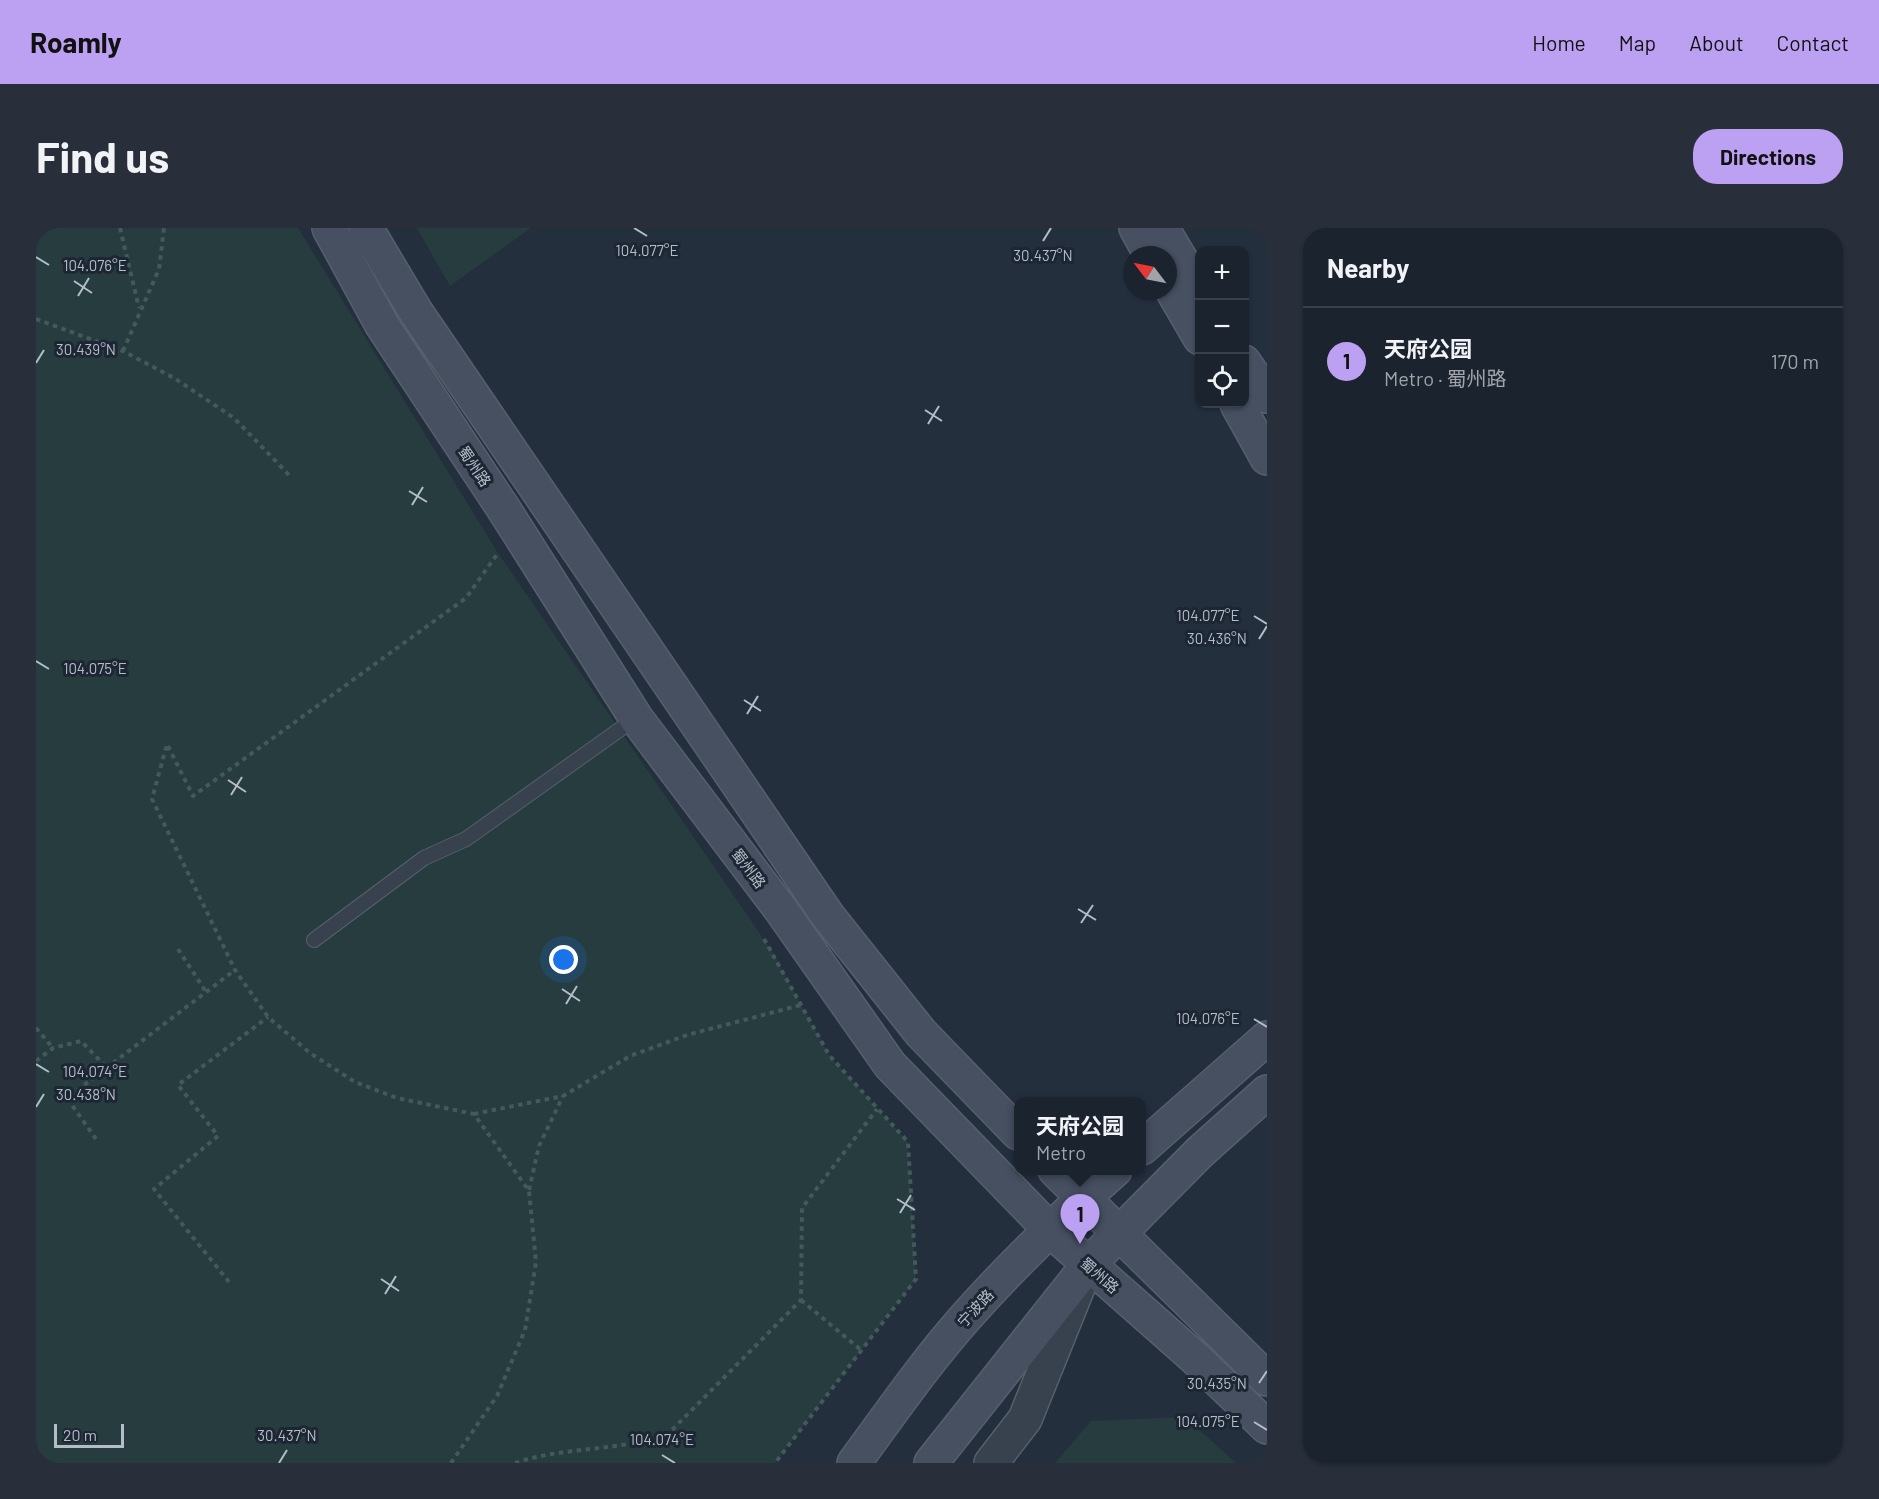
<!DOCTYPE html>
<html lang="en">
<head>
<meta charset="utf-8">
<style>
  body { margin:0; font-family:Barlow,"Noto Sans SC",sans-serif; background:#282f3a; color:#f1f3f6 }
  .controls { position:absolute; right:18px; top:18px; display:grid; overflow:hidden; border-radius:12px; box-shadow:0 2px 4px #0004 }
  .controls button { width:54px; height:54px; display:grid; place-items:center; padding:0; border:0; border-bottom:2px solid #39404a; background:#1b232e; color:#f1f3f6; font:30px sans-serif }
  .compass { position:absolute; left:1087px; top:18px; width:54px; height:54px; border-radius:50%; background:#1b232e; box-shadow:0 2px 4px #0004; rotate:302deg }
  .scale { position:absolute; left:18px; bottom:15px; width:70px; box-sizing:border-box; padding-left:6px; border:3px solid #b4bcc9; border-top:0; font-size:16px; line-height:21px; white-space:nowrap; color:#b4bcc9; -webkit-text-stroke:4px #1d2633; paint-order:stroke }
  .you { position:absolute; left:528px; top:732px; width:21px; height:21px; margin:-15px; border:4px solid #fff; border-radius:50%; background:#1a73e8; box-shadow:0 0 0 9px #1a73e833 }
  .badge { display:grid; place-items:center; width:39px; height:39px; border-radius:50%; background:#bca0f2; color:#111; font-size:20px; font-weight:700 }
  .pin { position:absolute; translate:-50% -50px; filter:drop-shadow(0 2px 3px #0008) }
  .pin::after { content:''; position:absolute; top:32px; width:21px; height:18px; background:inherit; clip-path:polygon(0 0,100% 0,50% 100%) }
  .popup { position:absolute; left:978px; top:869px; width:132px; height:78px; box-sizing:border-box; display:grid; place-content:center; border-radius:12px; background:#1b232e; filter:drop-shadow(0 2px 4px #0005); font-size:20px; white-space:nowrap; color:#a0a4aa }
  .popup b { font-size:22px; color:#f1f3f6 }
  .popup::after { content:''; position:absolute; left:50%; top:100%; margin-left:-12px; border:12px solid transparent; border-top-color:#1b232e }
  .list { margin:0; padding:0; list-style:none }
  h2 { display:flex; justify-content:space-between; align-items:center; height:78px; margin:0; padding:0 24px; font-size:26px }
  h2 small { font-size:20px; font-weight:400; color:#a0a4aa }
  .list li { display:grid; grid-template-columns:39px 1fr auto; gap:18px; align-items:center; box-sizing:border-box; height:108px; padding:0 24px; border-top:2px solid #39404a }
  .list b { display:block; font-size:22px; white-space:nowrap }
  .list p { margin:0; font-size:20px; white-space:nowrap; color:#a0a4aa }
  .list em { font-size:20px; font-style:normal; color:#a0a4aa }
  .icon { flex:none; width:33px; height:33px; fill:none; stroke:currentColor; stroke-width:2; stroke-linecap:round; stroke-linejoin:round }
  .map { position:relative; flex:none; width:1231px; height:1235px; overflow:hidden; border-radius:24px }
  header { display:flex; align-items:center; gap:36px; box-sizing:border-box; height:84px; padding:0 30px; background:#bca0f2; color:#111 }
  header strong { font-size:28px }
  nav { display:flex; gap:33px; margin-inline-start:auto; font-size:21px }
  .intro { display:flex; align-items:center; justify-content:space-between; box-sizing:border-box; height:144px; padding:0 36px }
  h1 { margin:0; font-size:42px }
  .button { padding:15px 27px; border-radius:24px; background:#bca0f2; color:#111; font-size:21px; font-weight:700 }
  main { display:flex; gap:36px; padding:0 36px }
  aside { flex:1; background:#1b232e; border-radius:24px; box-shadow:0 2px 4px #0004 }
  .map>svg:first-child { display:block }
</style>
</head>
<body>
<header>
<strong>Roamly</strong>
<nav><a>Home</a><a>Map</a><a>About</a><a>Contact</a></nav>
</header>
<div class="intro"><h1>Find us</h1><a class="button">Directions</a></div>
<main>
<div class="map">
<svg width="1231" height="1235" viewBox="0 0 1231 1235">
  <rect width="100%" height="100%" fill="#242f3e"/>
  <!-- green -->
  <path fill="#263c3f" d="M 0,0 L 262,0 L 462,325 L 736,723 L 793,827 L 872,914 L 880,1051 L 739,1235 L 0,1235 Z
    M 381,0 L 495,0 L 414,58 Z
    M 1149,1189 L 1200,1235 L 1019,1235 L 1055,1193 Z"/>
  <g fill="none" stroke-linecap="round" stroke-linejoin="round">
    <!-- service casing -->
    <g stroke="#565f6c" stroke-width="16">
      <path id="service" d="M 278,712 L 388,630 L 430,611 L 600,490"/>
    </g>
    <!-- tertiary casing -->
    <g stroke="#565f6c" stroke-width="36">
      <path id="tertiary" d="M 955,1235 L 989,1191 L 1045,1052"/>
    </g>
    <!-- secondary casing -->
    <g stroke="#565f6c" stroke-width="36">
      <path id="secondary" d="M 293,0 L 346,97 L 469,283 L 600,490 L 745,682 L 854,837 L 1015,1003 L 1159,1130 L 1231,1199
        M 330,0 L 380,84 L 792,688 L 885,805 L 982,905
        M 1100,0 L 1115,27
        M 1126,0 L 1164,64
        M 1132,55 L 1164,110
        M 1208,134 L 1231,168
        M 1201,176 L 1231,230
        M 1106,920 L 1231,810
        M 1019,942 L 1231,1151
        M 818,1235 C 854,1186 889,1135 929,1090 C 975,1038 1027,988 1079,942
        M 895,1235 L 1052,1037 L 1164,924 L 1231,864"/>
    </g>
    <!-- path -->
    <path stroke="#44595c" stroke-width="4" stroke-dasharray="4.5 4.5" stroke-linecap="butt" d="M 84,0 L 103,80
      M 0,91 L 87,123 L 138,150 L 198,190 L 254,248
      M 87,123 L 123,41 L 128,0
      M 728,711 L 793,827 L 872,914 L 880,1051 L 739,1235
      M 142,721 L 170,764
      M 0,800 L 17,820
      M 0,833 L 17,820 L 45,813 L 71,840
      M 438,886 L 527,868 L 594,828 L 651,807 L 765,777
      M 60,911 L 31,870 L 199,742
      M 493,962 L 503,918 L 527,868
      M 193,1054 L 118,961 L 182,908 L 142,857 L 232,789
      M 765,1072 L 825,1122
      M 415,1235 L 461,1168 L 489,1102 L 500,1034 L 493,963 L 438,886 L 361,870 L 319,854 L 274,825 L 232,789 L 199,742 L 116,571 L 131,516 L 157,568 L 430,370 L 462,325
      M 479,1235 C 529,1218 582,1224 632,1206 L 765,1072 L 766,980 L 841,881"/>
    <!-- service -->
    <use href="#service" stroke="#38414e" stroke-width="14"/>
    <!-- tertiary -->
    <use href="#tertiary" stroke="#38414e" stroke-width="33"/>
    <!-- secondary -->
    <use href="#secondary" stroke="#465061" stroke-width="33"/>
  </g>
  <!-- ticks -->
  <path fill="none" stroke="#b4bcc9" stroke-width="2" d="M 598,0 L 611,8M 1007,13 L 1015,0M 0,29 L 13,37M 38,53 L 56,65M 42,68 L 53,50M 0,135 L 8,122M 889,182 L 906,193M 892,196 L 903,178M 373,263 L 391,274M 376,277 L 387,259M 1218,388 L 1231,396M 1223,411 L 1231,398M 0,433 L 13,441M 708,472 L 725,483M 711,486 L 722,468M 192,552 L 210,564M 195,567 L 206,549M 1042,681 L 1060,692M 1045,695 L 1057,677M 526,761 L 544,773M 530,776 L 541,758M 1218,791 L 1231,799M 0,836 L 13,844M 0,879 L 8,866M 861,971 L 879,982M 864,985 L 875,967M 345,1051 L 363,1063M 349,1066 L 360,1048M 1223,1155 L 1231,1143M 1218,1194 L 1231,1202M 626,1227 L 639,1235M 243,1235 L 251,1222"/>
  <g text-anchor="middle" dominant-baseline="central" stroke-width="6" stroke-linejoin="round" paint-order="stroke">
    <!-- street labels -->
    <g font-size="15" fill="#b4bcc9" stroke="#1d2633">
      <text transform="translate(439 238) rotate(56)">蜀州路</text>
      <text transform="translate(713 640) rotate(53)">蜀州路</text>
      <text transform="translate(1064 1047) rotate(41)">蜀州路</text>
      <text transform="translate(939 1080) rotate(-47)">宁波路</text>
    </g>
  </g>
  <g font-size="15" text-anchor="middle" fill="#b4bcc9" stroke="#1d2633" stroke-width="6" stroke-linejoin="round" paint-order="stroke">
    <text x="611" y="28">104.077°E</text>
    <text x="1007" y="33">30.437°N</text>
    <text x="59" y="43">104.076°E</text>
    <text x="50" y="127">30.439°N</text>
    <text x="1172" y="393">104.077°E</text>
    <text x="1181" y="416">30.436°N</text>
    <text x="59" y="446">104.075°E</text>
    <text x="1172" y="796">104.076°E</text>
    <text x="59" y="849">104.074°E</text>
    <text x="50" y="872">30.438°N</text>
    <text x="1181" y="1161">30.435°N</text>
    <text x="1172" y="1199">104.075°E</text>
    <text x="251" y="1213">30.437°N</text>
    <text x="626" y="1217">104.074°E</text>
  </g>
</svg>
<div class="controls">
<button>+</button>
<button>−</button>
<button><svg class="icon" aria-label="locate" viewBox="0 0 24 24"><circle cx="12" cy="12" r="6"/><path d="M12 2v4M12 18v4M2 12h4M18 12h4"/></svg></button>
</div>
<svg class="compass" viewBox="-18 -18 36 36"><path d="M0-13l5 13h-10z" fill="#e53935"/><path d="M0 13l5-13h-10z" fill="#a0a4aa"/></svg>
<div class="scale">20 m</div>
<div class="you"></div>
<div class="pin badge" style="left:1044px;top:1016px">1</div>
<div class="popup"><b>天府公园</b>Metro</div>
</div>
<aside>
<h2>Nearby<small></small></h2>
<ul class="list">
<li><span class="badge">1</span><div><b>天府公园</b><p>Metro · 蜀州路</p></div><em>170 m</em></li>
</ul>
</aside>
</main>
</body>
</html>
